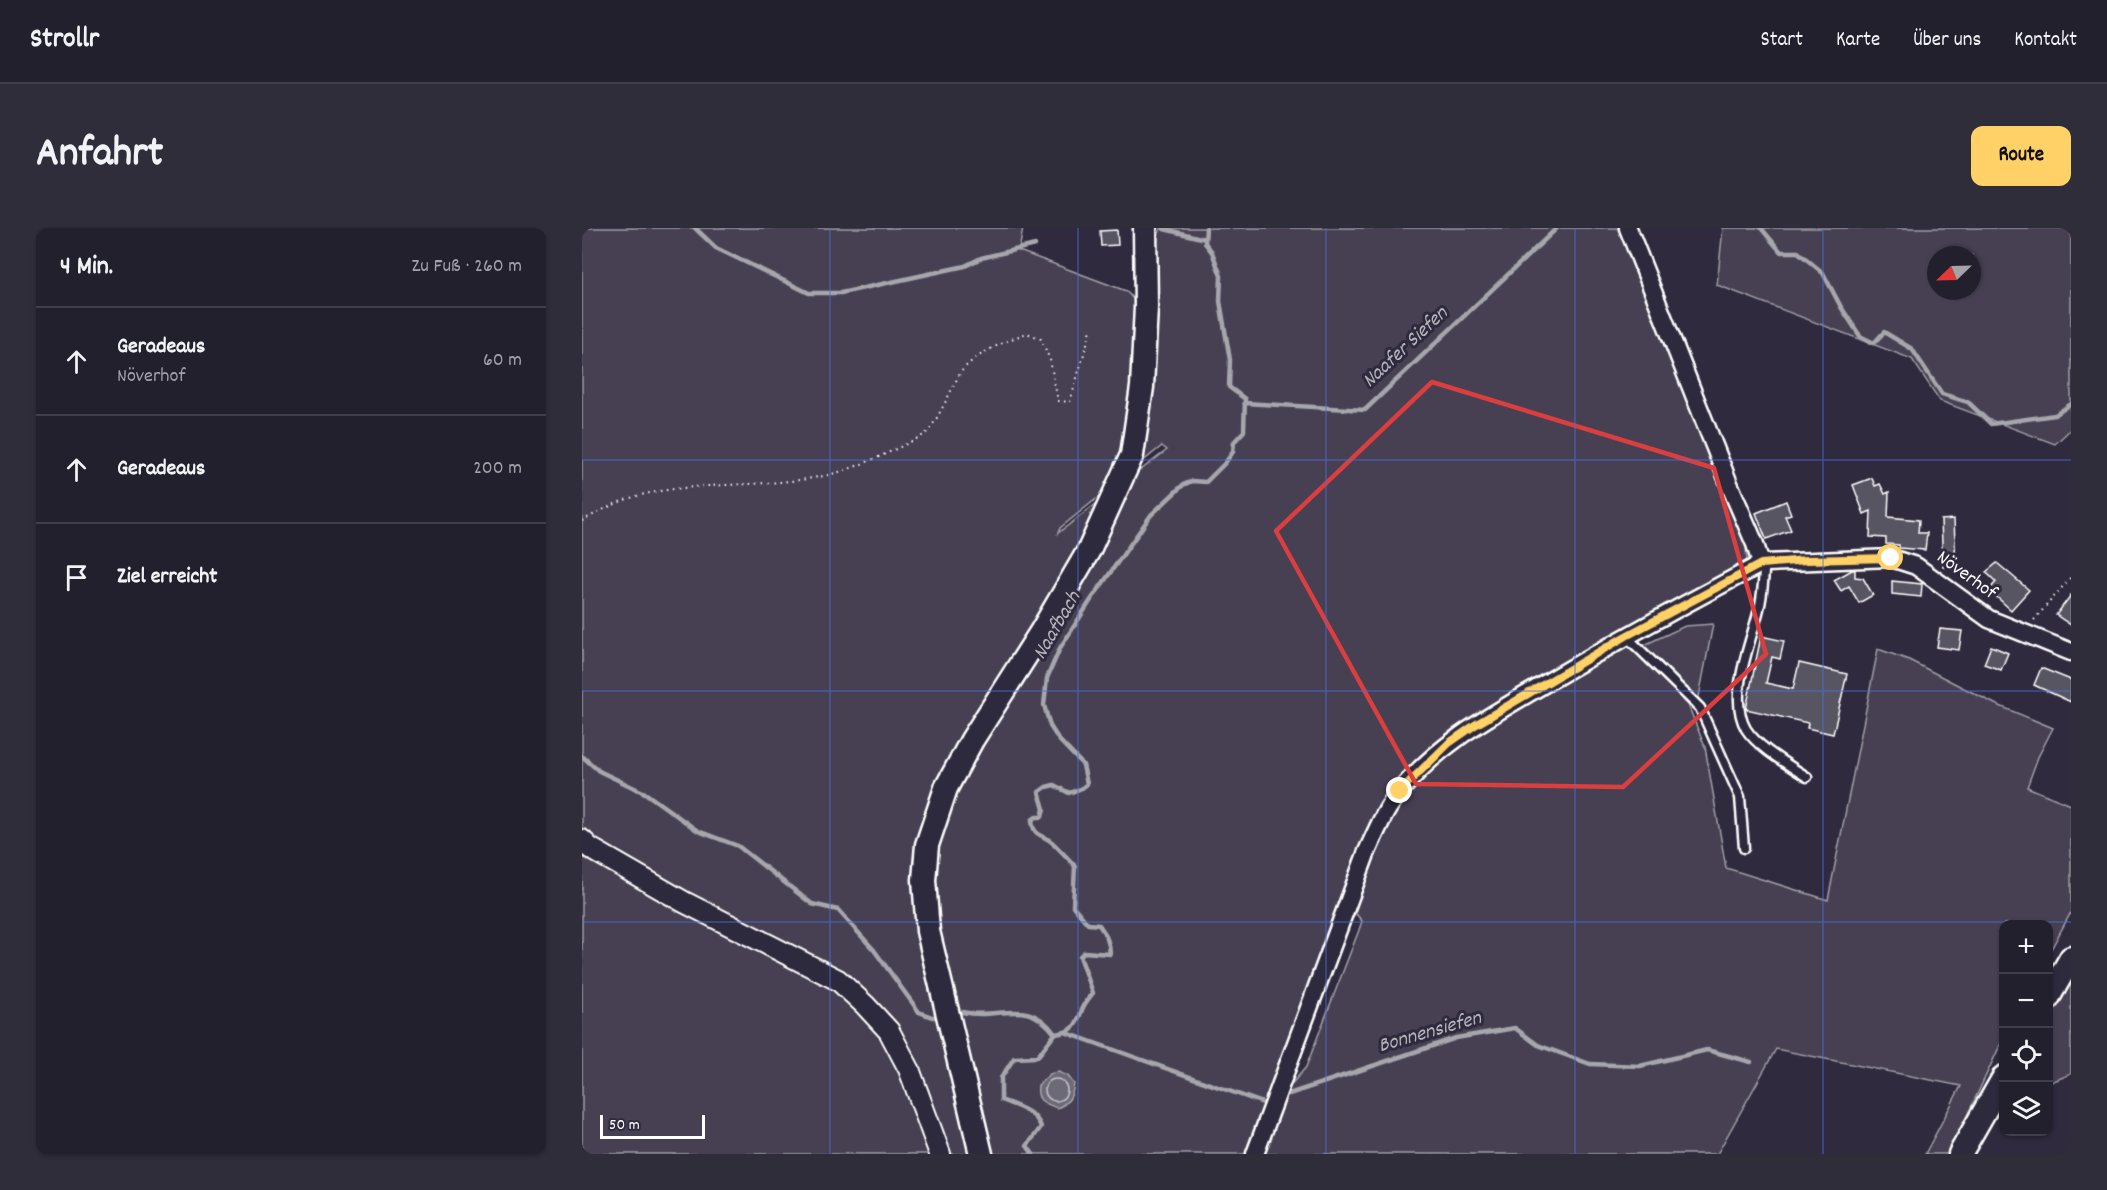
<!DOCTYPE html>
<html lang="de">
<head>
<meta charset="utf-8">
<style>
  body { margin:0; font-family:Dekko,sans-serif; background:#2f2d3a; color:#f1f3f6 }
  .controls { position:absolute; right:18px; bottom:18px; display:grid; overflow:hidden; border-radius:12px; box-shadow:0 2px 4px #0004 }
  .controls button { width:54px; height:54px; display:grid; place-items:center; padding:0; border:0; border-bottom:2px solid #403e4a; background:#23202e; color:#f1f3f6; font:30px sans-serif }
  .compass { position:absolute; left:1345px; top:18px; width:54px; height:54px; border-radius:50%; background:#23202e; box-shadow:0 2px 4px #0004; rotate:247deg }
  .scale { position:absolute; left:18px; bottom:15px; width:105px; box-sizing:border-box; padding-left:6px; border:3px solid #fff; border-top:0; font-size:16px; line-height:21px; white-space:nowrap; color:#fff; -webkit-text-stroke:4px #2f2a3d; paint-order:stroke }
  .stop { position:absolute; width:18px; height:18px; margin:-14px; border:4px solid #ffd166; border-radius:50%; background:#fff }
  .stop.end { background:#ffd166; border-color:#fff; box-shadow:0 2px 6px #0008 }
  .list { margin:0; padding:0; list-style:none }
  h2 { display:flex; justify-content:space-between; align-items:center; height:78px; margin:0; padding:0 24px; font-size:26px }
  h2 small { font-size:20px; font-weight:400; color:#a3a3aa }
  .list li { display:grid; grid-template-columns:39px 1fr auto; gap:18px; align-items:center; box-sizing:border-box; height:108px; padding:0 24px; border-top:2px solid #403e4a }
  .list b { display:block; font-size:22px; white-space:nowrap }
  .list p { margin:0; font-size:20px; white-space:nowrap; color:#a3a3aa }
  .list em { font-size:20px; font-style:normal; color:#a3a3aa }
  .icon { flex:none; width:33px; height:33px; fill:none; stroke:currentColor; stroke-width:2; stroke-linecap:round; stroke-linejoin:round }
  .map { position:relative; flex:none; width:1489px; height:926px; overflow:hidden; border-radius:12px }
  header { display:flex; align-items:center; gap:36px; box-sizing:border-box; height:84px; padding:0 30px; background:#23202e; border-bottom:2px solid #403e4a }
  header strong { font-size:28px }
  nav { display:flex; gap:33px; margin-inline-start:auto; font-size:21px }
  .intro { display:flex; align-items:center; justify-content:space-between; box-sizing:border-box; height:144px; padding:0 36px }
  h1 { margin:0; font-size:42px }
  .button { padding:15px 27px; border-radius:12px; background:#ffd166; color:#111; font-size:21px; font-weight:700 }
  main { display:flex; gap:36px; padding:0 36px }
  aside { flex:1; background:#23202e; border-radius:12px; box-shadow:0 2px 4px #0004 }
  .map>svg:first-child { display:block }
</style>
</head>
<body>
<header>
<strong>Strollr</strong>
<nav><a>Start</a><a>Karte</a><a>Über uns</a><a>Kontakt</a></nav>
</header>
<div class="intro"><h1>Anfahrt</h1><a class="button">Route</a></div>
<main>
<aside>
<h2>4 Min.<small>Zu Fuß · 260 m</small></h2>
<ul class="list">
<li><svg class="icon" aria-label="ahead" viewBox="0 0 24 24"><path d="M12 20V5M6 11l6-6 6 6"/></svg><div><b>Geradeaus</b><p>Növerhof</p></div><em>60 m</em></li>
<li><svg class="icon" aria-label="ahead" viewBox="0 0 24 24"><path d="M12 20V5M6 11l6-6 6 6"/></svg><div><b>Geradeaus</b></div><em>200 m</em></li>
<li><svg class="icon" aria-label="arrive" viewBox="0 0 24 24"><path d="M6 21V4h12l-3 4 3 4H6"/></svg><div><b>Ziel erreicht</b></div></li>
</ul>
</aside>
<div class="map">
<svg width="1489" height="926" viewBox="0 0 1489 926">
  <rect width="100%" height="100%" fill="#2f2a3d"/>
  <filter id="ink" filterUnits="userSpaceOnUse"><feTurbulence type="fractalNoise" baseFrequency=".0167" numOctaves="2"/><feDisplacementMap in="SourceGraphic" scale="12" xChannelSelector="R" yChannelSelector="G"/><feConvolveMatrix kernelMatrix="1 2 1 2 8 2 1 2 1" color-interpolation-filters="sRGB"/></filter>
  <g filter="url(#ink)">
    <!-- green -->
    <path fill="#464152" stroke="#a2a0a8" stroke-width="1.5" fill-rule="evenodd" d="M 0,0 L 441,0 L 437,23 L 544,63 L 553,73 L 579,0 L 1040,0 L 1164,318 L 1165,335 L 894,490 L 809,567 L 667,926 L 0,926 ZM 580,218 L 585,222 L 476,305 L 478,300 Z
      M 1141,0 L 1489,0 L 1489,201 L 1473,216 L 1358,173 L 1330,131 L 1135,57 ZM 1354,27 L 1390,27 L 1390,63 L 1354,63 Z
      M 1131,396 L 1116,474 L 1060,418 L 1103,398 Z
      M 1045,411 L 1106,477 L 1123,519 L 1144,640 L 1246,672 L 1296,421 L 1327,432 L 1413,476 L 1471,500 L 1456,529 L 1445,559 L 1489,577 L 1489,684 L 1467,725 L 1466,696 L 1422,696 L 1421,811 L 1367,926 L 1343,926 L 1379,858 L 1194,821 L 1135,926 L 681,926 L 696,872 L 724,839 L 777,702 L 780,693 L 774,686 L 766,683 L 784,637 L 823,565 L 865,522 Z
      M 1489,750 L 1489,846 L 1467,855 L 1466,796 Z"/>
    <!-- water -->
    <path fill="#6d6a77" stroke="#a7a6ad" stroke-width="1.5" d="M 476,844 L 486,848 L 492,856 C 490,869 487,875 475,880 C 461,874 454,874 456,857 L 468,846 Z"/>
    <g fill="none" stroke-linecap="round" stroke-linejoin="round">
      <!-- shore -->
      <path stroke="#c5c3c9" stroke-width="1.5" d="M463 862a11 11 0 1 1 22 0a11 11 0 1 1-22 0Z"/>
      <!-- stream -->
      <path stroke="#a7a6ad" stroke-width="4.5" d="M 113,0 L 134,20 L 227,65 L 259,65 L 383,38 L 399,30 L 453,17
        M 1179,0 L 1199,24 L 1216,24 L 1241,45 L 1259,79 L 1278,108 L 1292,115 L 1302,104 L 1330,121 L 1360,166 L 1386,174 L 1409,196 L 1473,187 L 1489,176
        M 582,1 L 623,11
        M 662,175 L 783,182 L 975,0
        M 0,528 L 17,543 L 63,565 L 116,603 L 156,618 L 230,676 L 256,682 L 292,722 L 337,784 L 350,789 L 355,789
        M 380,784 C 417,793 445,767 473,806
        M 485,805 L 681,875
        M 707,866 L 874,810 L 933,800 L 956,817 L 1008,836 L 1058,838 L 1125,822 L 1169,834
        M 451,926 L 445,918 L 459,899 C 454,883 433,878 419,872 L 419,850 L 432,830 L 455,829 L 473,806 C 492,804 494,798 500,782 C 502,776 507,770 511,765 L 498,728 L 502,724 L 528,726 C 528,714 524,706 517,697 L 506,696 L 491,678 L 493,638 C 486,630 479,623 472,616 C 463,606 451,610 450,592 L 454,589 L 460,589 L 462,581 L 457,564 L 464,559 L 472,557 L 487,565 L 500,560 L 505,556 L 501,537 L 477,512 L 468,498 L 462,477 L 465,450 L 478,420 L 509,372 L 569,287 L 601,257 L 610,253 L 624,254 L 643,235 L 651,224 L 652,214 L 662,203 L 663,171 L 647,159 L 648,132 L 638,73 L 639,48 L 630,24 L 623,15 L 624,0"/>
    </g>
    <!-- building -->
    <path fill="#595564" stroke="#fff" stroke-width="1.5" d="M 535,2 L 536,17 L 519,18 L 518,3 Z
      M 1290,250 L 1293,258 L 1298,256 L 1303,266 L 1307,264 L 1306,289 L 1337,292 L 1336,305 L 1345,305 L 1343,322 L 1317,320 L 1317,317 L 1304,316 L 1304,310 L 1288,309 L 1289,283 L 1282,286 L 1271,257 Z
      M 1204,273 L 1209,286 L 1203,288 L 1209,302 L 1184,311 L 1174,285 Z
      M 1372,291 L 1374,339 L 1361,339 L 1359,292 Z
      M 1415,335 L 1447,362 L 1429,382 L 1407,362 L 1414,354 L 1404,344 Z
      M 1270,342 L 1273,342 L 1273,349 L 1281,350 L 1291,367 L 1277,375 L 1267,358 L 1259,363 L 1252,352 Z
      M 1310,353 L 1340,356 L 1339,369 L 1310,366 Z
      M 1489,367 L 1489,397 L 1474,387 Z
      M 1358,401 L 1380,403 L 1377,422 L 1355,419 Z
      M 1179,408 L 1202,413 L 1198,431 L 1190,429 L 1184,455 L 1211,461 L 1217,435 L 1265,446 L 1251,506 L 1225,500 L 1226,495 L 1164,481 Z
      M 1409,418 L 1426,425 L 1419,442 L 1402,436 Z
      M 1459,440 L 1489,452 L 1489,474 L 1452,457 Z"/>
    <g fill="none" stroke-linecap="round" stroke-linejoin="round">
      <!-- service casing -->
      <g stroke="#fff" stroke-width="13">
        <path id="service" d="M 1183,335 C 1181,350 1181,367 1177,381 C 1169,415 1145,468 1164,501 C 1176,520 1207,537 1225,549
          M 1044,408 L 1118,480 L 1158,569 L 1162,620"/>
      </g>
      <!-- minor casing -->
      <g stroke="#fff" stroke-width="21">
        <path id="minor" d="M 1046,0 L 1148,258 L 1173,316 L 1179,336
          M 673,926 L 784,626 C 794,604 803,581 819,562 C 858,514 912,486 964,455 C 1035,413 1106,374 1179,336 L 1183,335 L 1309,330 L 1334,338 L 1407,391 L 1489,424"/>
      </g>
      <!-- tertiary casing -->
      <g stroke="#fff" stroke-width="24">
        <path id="tertiary" d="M 0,612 L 8,620 L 102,674 L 256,752 L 283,777 L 307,803 L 327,841 L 358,926"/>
      </g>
      <!-- secondary casing -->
      <g stroke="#fff" stroke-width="27">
        <path id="secondary" d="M 1466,770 L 1489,730
          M 399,926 L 346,703 L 342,652 L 345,617 L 364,560 L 390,512 L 459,404 L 507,322 L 550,227 L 560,159 L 564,79 L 563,0
          M 1378,926 L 1422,849"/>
      </g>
      <!-- path -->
      <path stroke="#fff" stroke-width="2" stroke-dasharray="1.5 4.5" stroke-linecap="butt" d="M 0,293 C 18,283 38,272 59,267 C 116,253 178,260 236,249 C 268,244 313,222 342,207 C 352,201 371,157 379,144 C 391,127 425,112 445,105 L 459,111 L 468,132 L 476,173 L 488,174 L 509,102
        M 1452,392 L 1489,349"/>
      <!-- service -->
      <use href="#service" stroke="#2f2a3d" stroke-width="8"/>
      <!-- minor -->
      <use href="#minor" stroke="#2f2a3d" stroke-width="16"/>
      <!-- tertiary -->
      <use href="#tertiary" stroke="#2f2a3d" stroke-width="20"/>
      <!-- secondary -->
      <use href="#secondary" stroke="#2f2a3d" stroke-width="22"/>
    </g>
  </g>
  <g fill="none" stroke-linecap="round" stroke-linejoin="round" filter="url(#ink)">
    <!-- route -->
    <path stroke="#ffd166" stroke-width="8" d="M 818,563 L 867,515 L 893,497 L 1044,408 L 1179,336 L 1224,332 L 1309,330"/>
  </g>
  <!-- marked area -->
  <path fill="none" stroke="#da3e3e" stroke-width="4.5" stroke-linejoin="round" d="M 850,154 L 1132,240 L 1184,426 L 1041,559 L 834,556 L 694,303 Z"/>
  <!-- grid -->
  <path fill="none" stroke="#4a71e0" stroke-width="1.5" stroke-opacity="0.55" d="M 248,0 L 248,926M 496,0 L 496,926M 744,0 L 744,926M 993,0 L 993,926M 1241,0 L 1241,926M 0,232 L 1489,232M 0,463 L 1489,463M 0,694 L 1489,694"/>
  <g text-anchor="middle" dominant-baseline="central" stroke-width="6" stroke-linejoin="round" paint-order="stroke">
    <!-- street labels -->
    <g font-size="20" fill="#fff" stroke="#2f2a3d">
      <text transform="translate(1384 348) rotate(36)">Növerhof</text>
    </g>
    <!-- water labels -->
    <g font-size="21" font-style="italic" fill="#b6b4bb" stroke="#2f2a3d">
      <text transform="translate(824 120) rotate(-43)">Naafer Siefen</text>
      <text transform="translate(476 398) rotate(-60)">Naafbach</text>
      <text transform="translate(848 805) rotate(-16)">Bonnensiefen</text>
    </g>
  </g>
</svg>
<div class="controls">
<button>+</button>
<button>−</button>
<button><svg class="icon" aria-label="locate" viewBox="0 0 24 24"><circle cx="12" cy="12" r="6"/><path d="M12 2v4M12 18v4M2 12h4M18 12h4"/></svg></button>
<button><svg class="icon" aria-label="layers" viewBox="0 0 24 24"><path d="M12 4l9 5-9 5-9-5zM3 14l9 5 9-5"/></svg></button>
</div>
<svg class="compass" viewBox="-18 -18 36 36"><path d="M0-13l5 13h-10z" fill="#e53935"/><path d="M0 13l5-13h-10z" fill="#a3a3aa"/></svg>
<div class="scale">50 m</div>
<div class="stop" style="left:1309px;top:330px"></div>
<div class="stop end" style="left:818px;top:563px"></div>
</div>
</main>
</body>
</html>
